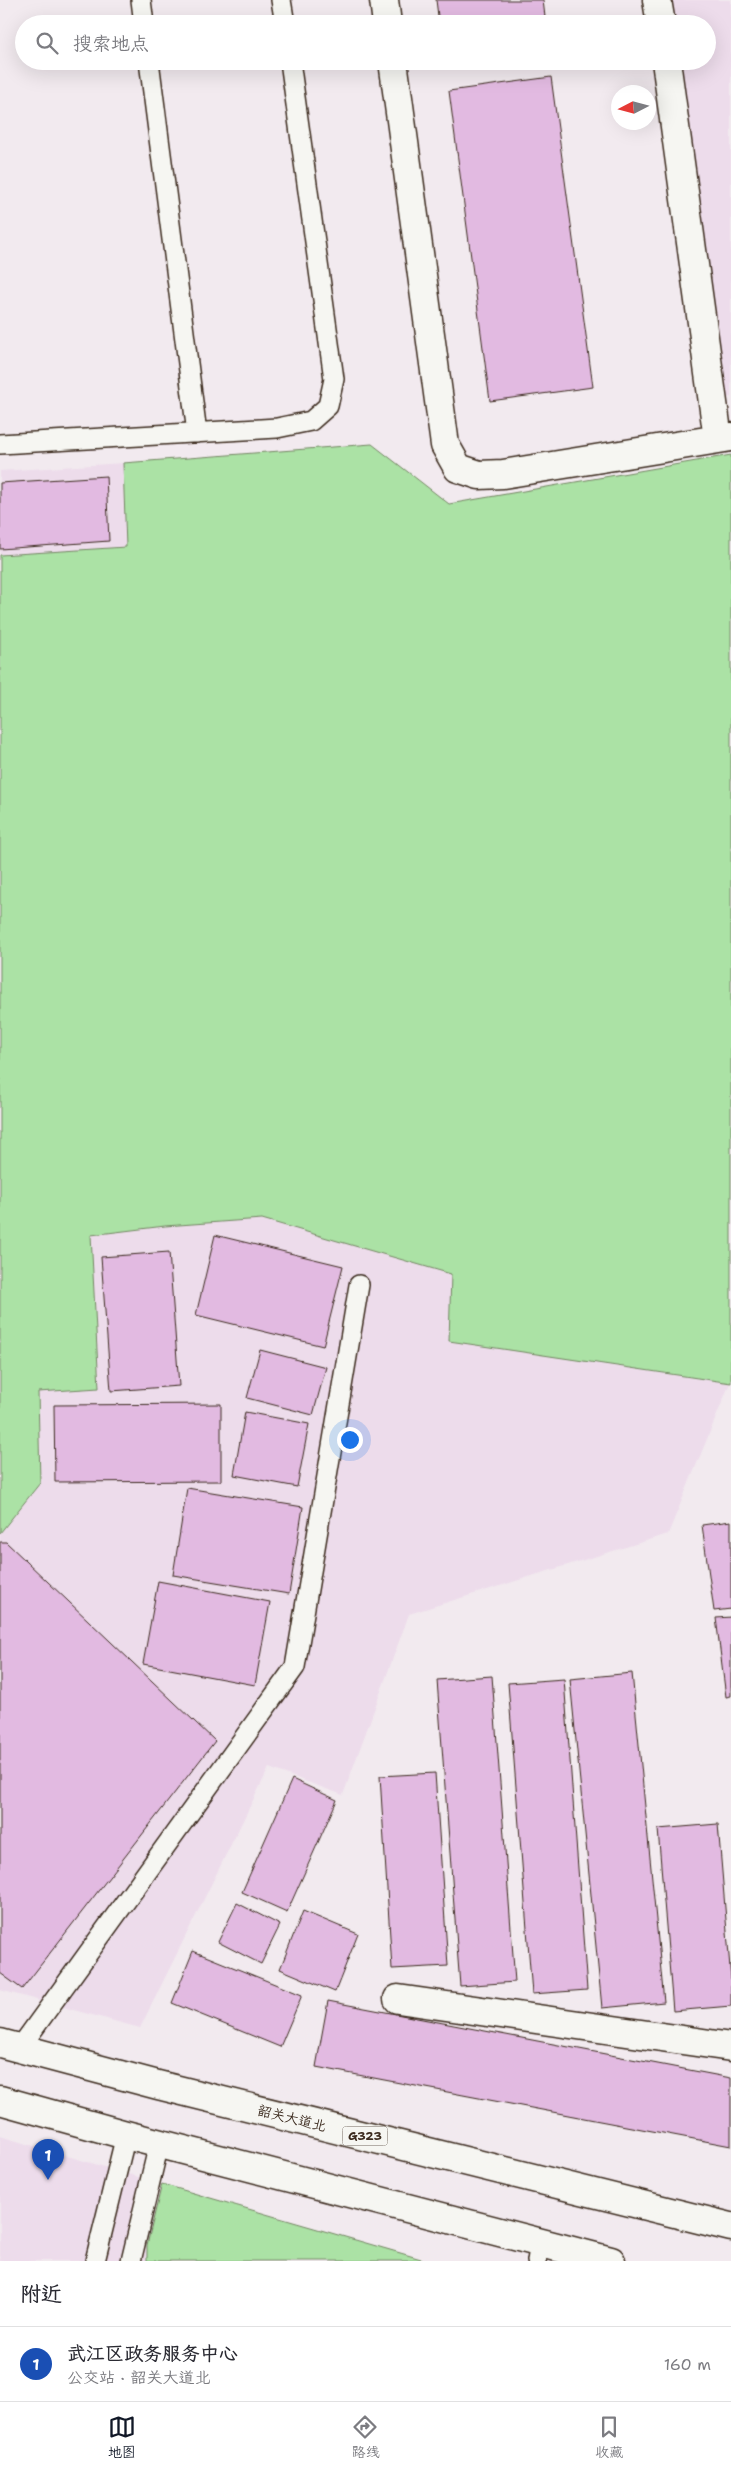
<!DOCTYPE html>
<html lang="zh">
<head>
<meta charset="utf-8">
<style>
  body { margin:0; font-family:"Shantell Sans","LXGW WenKai TC",sans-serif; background:#f7f7f7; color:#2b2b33 }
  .compass { position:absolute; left:611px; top:85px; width:45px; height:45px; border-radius:50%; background:#fff; box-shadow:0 5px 20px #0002; rotate:264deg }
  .you { position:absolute; left:349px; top:1439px; width:18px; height:18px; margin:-12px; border:4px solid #fff; border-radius:50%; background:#1a73e8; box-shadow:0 0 0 8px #1a73e833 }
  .badge { display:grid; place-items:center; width:32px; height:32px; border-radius:50%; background:#111827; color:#fff; font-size:16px; font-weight:700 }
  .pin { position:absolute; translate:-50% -41px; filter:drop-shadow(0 1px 2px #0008) }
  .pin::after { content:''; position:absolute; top:26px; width:18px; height:15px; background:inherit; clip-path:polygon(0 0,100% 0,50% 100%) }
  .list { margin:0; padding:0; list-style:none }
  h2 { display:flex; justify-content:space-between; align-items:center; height:65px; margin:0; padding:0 20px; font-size:21px }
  h2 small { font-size:16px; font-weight:400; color:#7c7c81 }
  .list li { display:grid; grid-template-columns:32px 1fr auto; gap:15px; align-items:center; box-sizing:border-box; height:75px; padding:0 20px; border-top:1px solid #e1e1e2 }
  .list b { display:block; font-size:19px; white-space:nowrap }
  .list p { margin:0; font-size:16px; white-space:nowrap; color:#7c7c81 }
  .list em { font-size:16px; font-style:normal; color:#7c7c81 }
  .icon { flex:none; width:28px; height:28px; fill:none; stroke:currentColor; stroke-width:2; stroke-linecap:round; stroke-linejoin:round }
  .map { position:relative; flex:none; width:731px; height:2261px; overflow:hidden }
  .search { position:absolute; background:#fff; box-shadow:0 5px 20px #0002; left:15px; right:15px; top:15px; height:55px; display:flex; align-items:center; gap:12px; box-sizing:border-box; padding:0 18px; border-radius:28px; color:#7c7c81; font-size:19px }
  .sheet { height:140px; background:#fff }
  nav { display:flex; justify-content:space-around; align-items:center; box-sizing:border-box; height:70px; border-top:1px solid #e1e1e2; background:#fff; font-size:14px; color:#7c7c81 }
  nav a { display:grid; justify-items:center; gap:2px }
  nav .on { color:#111827 }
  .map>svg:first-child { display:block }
</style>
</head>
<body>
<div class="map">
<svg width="731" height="2261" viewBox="0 0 731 2261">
  <rect width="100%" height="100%" fill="#f2eaef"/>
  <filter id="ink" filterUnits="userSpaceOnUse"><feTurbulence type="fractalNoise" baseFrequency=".02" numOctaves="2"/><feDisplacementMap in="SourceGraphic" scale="10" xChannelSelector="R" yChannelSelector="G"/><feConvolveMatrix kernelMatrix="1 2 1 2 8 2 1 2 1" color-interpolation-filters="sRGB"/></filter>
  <g filter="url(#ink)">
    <!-- built -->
    <path fill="#eddceb" d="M 669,0 L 731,0 L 731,397 L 725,398 L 678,61 L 707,61 L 707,24 L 672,24 Z
      M 123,463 L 126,547 L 0,555 L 0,471 Z
      M 262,1219 L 452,1274 L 450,1341 L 730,1383 L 668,1534 L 409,1614 L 343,1795 L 269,1768 L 140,2028 L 0,1990 L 0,1533 L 40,1483 L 38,1391 L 99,1388 L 91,1235 L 165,1226 Z
      M 0,2136 L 162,2184 L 428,2261 L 0,2261 Z"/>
    <!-- green -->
    <path fill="#abe2a5" stroke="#738662" d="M 372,444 L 449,504 L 731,455 L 731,1383 L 449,1341 L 451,1274 L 262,1219 L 165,1226 L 91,1235 L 99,1388 L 38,1392 L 40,1483 L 0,1533 L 0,555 L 126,547 L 123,463 Z
      M 162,2184 L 428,2261 L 147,2261 L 147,2245 Z"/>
    <!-- building -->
    <path fill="#e2bae1" stroke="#3b2a1e" d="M 436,0 L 543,0 L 545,17 L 493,24 L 439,24 Z
      M 551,77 L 593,387 L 490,401 L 449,91 Z
      M 106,476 L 109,541 L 0,549 L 0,483 Z
      M 215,1235 L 343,1266 L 323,1346 L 196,1315 Z
      M 169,1252 L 179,1386 L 111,1391 L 101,1257 Z
      M 260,1350 L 326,1367 L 313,1415 L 247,1398 Z
      M 221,1404 L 221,1481 L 55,1482 L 54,1405 Z
      M 245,1412 L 309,1424 L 297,1487 L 234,1475 Z
      M 187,1488 L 303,1507 L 289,1594 L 173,1575 Z
      M 731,1521 L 731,1609 L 714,1611 L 702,1525 Z
      M 0,1542 L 6,1542 L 215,1741 L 22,1989 L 0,1973 Z
      M 158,1581 L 270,1602 L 255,1685 L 143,1664 Z
      M 731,1617 L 731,1696 L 726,1697 L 716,1618 Z
      M 632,1673 L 664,2002 L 602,2008 L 570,1679 Z
      M 492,1676 L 515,1982 L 460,1986 L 437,1680 Z
      M 564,1679 L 587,1990 L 532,1994 L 508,1683 Z
      M 435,1773 L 448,1966 L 392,1969 L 380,1776 Z
      M 292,1779 L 337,1800 L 287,1912 L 242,1892 Z
      M 718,1824 L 731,1980 L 731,2006 L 673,2011 L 658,1829 Z
      M 237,1903 L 280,1925 L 261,1964 L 218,1942 Z
      M 303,1911 L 358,1934 L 335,1992 L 280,1969 Z
      M 193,1951 L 302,1995 L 280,2047 L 172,2003 Z
      M 328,2001 L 731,2078 L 731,2146 L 316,2067 Z"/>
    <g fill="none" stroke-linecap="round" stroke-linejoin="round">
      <!-- lane casing -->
      <g stroke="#3b2a1e" stroke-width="22">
        <path id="lane" d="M 141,0 L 144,24
          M 281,0 L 285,24
          M 149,61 L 197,433
          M 0,444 L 277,428 L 311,421 L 328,406 L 334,379 L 290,61
          M 19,2049 L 295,1667 L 359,1285
          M 95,2261 L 126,2135
          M 131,2261 L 159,2144
          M 537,2261 L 540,2243"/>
      </g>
      <!-- street casing -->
      <g stroke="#3b2a1e" stroke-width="31">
        <path id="street" d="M 384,0 L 387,24
          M 657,0 L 661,24
          M 393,61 L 445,445 L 458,468 L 479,475 L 503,474 L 731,437
          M 666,61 L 718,439
          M 398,1999 L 731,2047"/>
      </g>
      <!-- highway casing -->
      <g stroke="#3b2a1e" stroke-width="31">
        <path id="highway" d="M 0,2043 L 158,2085 L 731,2227
          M 0,2100 L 126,2135 L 611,2261"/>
      </g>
      <!-- lane -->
      <use href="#lane" stroke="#f6f6f2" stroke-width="19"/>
      <!-- street -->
      <use href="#street" stroke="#f6f6f2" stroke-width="28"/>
      <!-- highway -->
      <use href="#highway" stroke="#f6f6f2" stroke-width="28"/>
    </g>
  </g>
  <g text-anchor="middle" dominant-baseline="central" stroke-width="4.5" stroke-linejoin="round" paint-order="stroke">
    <!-- shield labels -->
    <rect fill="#f6f6f2" stroke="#73675e" stroke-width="1" x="342.5" y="2126.5" width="45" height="19" rx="4"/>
    <g font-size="12" font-weight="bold" fill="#3b2a1e">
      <text x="365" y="2136">G323</text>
    </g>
    <!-- street labels -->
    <g font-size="14" fill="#3b2a1e" stroke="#f6f6f2">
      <text transform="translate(292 2118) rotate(14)">韶关大道北</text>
    </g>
  </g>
</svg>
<svg class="compass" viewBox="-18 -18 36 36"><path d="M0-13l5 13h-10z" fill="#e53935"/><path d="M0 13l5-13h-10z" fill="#7c7c81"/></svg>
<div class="you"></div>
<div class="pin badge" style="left:48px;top:2180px;background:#1a4fb4">1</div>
<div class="search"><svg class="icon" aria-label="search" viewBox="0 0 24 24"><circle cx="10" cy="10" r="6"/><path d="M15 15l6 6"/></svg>搜索地点</div>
</div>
<section class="sheet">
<h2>附近<small></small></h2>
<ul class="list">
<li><span class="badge" style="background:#1a4fb4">1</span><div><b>武江区政务服务中心</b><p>公交站 · 韶关大道北</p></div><em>160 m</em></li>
</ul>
</section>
<nav>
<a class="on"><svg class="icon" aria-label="map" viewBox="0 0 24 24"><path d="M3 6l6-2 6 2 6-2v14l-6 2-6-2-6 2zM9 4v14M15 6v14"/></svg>地图</a>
<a><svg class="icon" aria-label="directions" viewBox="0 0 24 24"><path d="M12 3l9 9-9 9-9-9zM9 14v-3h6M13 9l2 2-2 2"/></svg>路线</a>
<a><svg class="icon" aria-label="saved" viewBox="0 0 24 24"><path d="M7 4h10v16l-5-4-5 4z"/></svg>收藏</a>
</nav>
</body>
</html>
